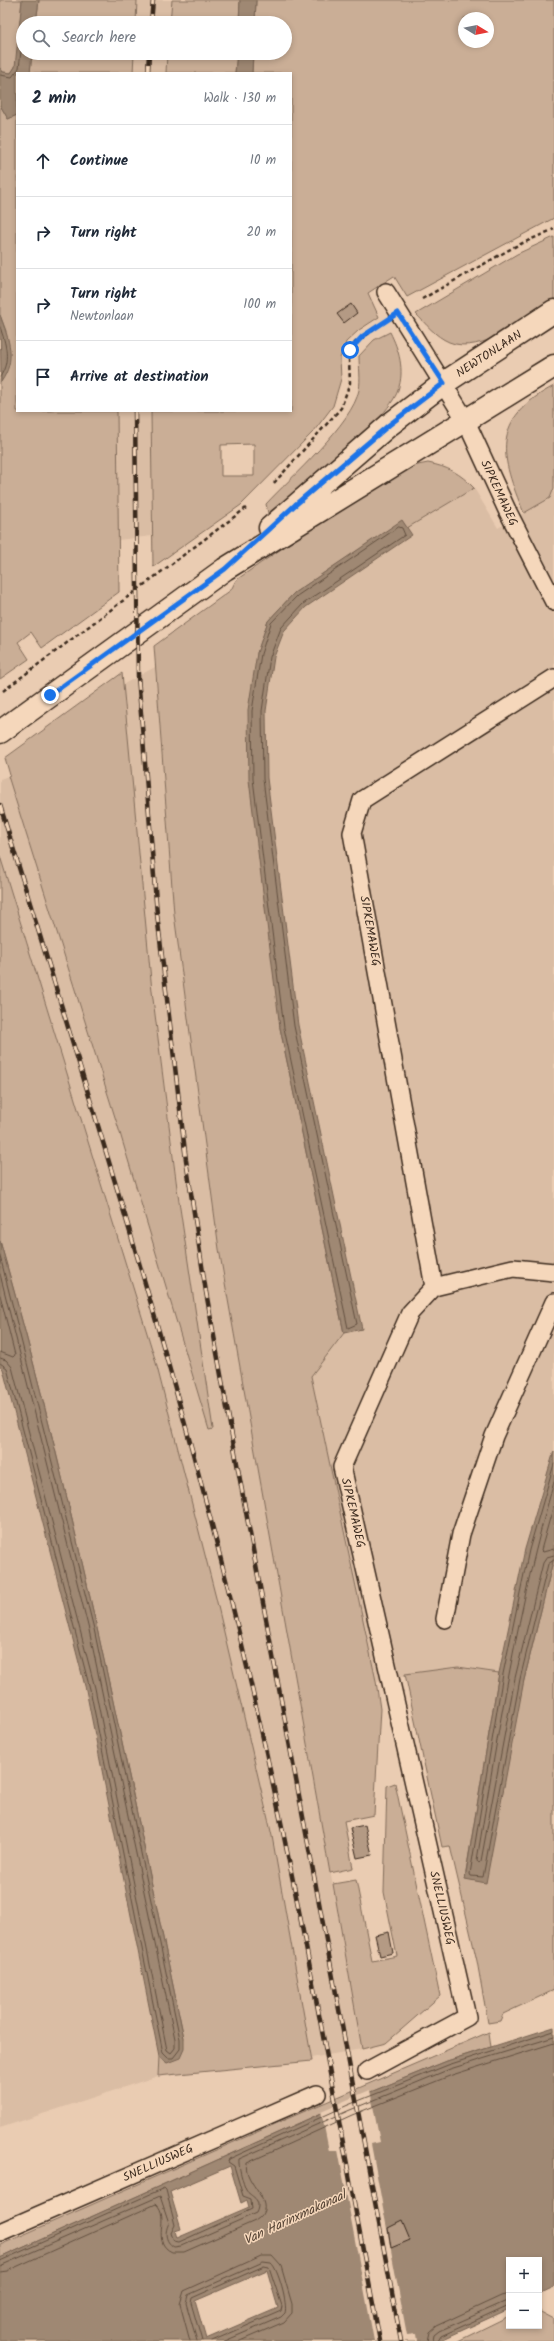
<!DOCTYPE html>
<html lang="en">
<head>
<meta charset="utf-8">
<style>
  body { margin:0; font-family:Kalam,sans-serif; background:#f6f6f7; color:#1f2937 }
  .controls { position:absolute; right:12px; bottom:12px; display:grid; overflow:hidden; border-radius:0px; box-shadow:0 2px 6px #0003 }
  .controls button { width:36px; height:36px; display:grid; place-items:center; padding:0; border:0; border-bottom:1px solid #e0e1e3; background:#fff; color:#1f2937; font:20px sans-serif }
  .compass { position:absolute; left:458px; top:12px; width:36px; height:36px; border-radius:50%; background:#fff; box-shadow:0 2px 6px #0003; rotate:100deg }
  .stop { position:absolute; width:12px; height:12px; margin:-9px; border:3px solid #1a73e8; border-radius:50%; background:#fff }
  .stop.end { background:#1a73e8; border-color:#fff; box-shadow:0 1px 4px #0008 }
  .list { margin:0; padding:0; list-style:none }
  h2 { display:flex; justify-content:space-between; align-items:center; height:52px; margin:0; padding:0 16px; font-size:17px }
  h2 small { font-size:13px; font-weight:400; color:#747a83 }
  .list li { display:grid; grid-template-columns:26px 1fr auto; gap:12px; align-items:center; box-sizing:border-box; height:72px; padding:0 16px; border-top:1px solid #e0e1e3 }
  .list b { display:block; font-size:15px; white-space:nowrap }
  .list p { margin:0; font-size:13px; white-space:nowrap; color:#747a83 }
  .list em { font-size:13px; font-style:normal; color:#747a83 }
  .icon { flex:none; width:22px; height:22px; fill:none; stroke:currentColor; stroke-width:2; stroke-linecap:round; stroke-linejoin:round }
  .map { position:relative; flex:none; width:554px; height:2341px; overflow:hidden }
  .search { position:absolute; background:#fff; box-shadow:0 2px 6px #0003; left:16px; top:16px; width:276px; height:44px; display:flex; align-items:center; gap:10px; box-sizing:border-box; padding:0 14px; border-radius:22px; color:#747a83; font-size:15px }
  .panel { position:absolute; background:#fff; box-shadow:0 2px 6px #0003; left:16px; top:72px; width:276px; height:340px; border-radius:0px }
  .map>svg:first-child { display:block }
</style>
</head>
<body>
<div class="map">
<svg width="554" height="2341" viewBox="0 0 554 2341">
  <rect width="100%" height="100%" fill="#eaccb2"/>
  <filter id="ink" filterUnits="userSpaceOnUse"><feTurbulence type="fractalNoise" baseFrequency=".025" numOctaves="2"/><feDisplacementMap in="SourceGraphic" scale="8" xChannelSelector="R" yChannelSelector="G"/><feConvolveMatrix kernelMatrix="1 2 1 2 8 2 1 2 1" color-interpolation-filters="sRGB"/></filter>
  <g filter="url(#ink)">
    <!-- built -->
    <path fill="#dabda4" d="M 137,0 L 172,0 L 170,23 L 136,23 Z
      M 134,53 L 167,53 L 166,73 L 133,73 Z
      M 117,411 L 151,411 L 152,536 L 118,540 Z
      M 474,488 L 498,528 L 550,498 L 554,488 L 554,1451 L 525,1549 L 499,1673 L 458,1667 L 376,1681 L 311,1376 L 344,1333 L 362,1329 L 298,1025 L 267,778 L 266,711 L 274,657 L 284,631 L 306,607 L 412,535 L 407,528 Z
      M 155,667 L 174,914 L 219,1249 L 362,2049 L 311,2058 L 272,1836 L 155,1359 L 0,856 L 0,779 L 8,776 L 120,1133 L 209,1429 L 152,991 L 122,685 Z
      M 0,1366 L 3,1369 L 86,1690 L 159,2056 L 158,2076 L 0,2128 Z"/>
    <!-- green -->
    <path fill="#caae96" stroke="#826c5a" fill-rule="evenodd" d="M 0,0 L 22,0 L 17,59 L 15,67 L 11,73 L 3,72 L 0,68 Z
      M 39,0 L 137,0 L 136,23 L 36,23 Z
      M 172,0 L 240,0 L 239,23 L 170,23 Z
      M 256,0 L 554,0 L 554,218 L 407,297 L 394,276 L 368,293 L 379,317 L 359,330 L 346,342 L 340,358 L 341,379 L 333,406 L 314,431 L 241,505 L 153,567 L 151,411 L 291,411 L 291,73 L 252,73 L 253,53 L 285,53 L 285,23 L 255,23 ZM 464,18 L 488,18 L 488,42 L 464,42 ZM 254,444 L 254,476 L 221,476 L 221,445 Z
      M 32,53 L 134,53 L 133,73 L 30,73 Z
      M 167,53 L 237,53 L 235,73 L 166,73 Z
      M 0,105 L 8,119 L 17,115 L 17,411 L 117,411 L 119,592 L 42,648 L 31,632 L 18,642 L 29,659 L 0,679 L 0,381 L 6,331 L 0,315 Z
      M 554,237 L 554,300 C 528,317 482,356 449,342 C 435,336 426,324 416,314 L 517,254 Z
      M 390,332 C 399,350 405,370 398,390 C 388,422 296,492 268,513 L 266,504 C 290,478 353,423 359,390 C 361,379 359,367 359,356 L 374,340 Z
      M 554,386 L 554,488 L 550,498 L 524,513 C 500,457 490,419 554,386 Z
      M 428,463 C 448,467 460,473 474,488 L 407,528 L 402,521 L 294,593 L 268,621 L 257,653 L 280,1028 L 344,1333 L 311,1376 L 376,1681 L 380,1709 L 374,1815 L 344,1821 L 353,1868 L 330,1873 L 219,1249 L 174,914 L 154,646 L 231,590 L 236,580 L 398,469 Z
      M 122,673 L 152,991 L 177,1188 L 213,1429 L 209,1430 L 120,1133 L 8,776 L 10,775 L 5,758 Z
      M 0,856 L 155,1359 L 216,1598 L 272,1836 L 312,2061 L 158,2076 L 159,2056 L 167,2063 L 184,2038 C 128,1772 75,1503 0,1241 Z
      M 554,1557 L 554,1990 L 503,2014 L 500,2021 L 488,2023 L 477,1961 L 450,1846 L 442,1847 L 405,1674 L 458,1667 L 499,1673 L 465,1878 L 524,1680 Z
      M 395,1783 L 440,1996 L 386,2043 L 362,2049 L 333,1884 L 356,1880 L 372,1961 L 397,1956 L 384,1892 L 387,1786 Z
      M 489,2032 L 491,2047 L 447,2061 L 346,2102 L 0,2258 L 0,2245 L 282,2121 Z
      M 539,2311 L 554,2319 L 554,2341 L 458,2341 L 509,2316 L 509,2326 L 539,2326 Z"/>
    <!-- water -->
    <path fill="#9f8873" stroke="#776251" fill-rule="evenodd" d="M 22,0 L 39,0 L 36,23 L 23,23 L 23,53 L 32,53 L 30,73 L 17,73 L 17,115 L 8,119 L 0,105 L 0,68 L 3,72 L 11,73 L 15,67 Z
      M 240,0 L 256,0 L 255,23 L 239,23 Z
      M 237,53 L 253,53 L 252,73 L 235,73 Z
      M 0,315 C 9,340 17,359 1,382 Z
      M 402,520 L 412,535 L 306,607 L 284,631 L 274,657 L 266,711 L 267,778 L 298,1025 L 362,1329 L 344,1333 L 280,1028 L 249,780 L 248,710 L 257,653 L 268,621 L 294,593 Z
      M 0,1241 C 75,1503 128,1772 184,2038 L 184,2049 L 180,2058 L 167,2063 L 159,2056 L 86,1690 L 3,1369 L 0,1366 Z
      M 554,1451 L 554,1557 L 524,1680 L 486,1883 L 465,1879 L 499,1673 L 525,1549 Z
      M 554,2027 L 554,2287 L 539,2294 L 539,2260 L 509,2260 L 509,2309 L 439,2341 L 0,2341 L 0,2258 L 346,2102 L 447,2061 ZM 230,2166 L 241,2203 L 247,2200 L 249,2207 L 177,2238 L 175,2231 L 181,2229 L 170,2192 ZM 267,2270 L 278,2308 L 206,2339 L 195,2301 Z"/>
    <!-- pier -->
    <path fill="#eaccb2" d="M 370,2090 L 380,2142 L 371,2144 L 407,2335 L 416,2334 L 417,2341 L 374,2341 L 338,2150 L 329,2151 L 321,2111 Z"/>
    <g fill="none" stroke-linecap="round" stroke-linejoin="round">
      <!-- shore -->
      <path stroke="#635040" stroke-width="1" d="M 0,75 L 12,77 L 19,68 L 23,34
        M 0,327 C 6,344 11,361 0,377
        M 399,527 L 402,528 L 405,535 L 303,604 L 281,628 L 270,657 L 262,711 L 263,779 L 294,1026 L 357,1324 L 348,1328 L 284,1028 L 253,779 L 252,711 L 261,654 L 271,623 L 297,596 Z
        M 0,1256 L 94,1629 L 180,2039 L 180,2049 L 173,2058 L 168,2058 L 163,2053 L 90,1689 L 7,1368 L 0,1363
        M 0,1274 L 89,1630 L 175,2039 L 175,2048 L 171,2053 L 167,2050 L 95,1688 L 12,1367 L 6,1360 L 0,1358
        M 0,1295 L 15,1355 L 13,1357 L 0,1352
        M 554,1464 L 529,1550 L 503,1674 L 470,1874 L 471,1876 L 483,1877 L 520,1679 L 548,1564 L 554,1560
        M 554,1482 C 518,1606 498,1733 477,1860 L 479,1863 L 481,1861 L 515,1678 L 543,1563 L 547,1557 L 554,1555
        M 554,1504 L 541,1550 L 543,1552 L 554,1549
        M 0,2261 L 164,2188 L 166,2190 L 175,2225 L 171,2233 L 174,2241 L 179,2242 L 252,2209 L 251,2199 L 243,2196 L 234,2166 L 228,2162 L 229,2159 L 348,2105 L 448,2065 L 554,2031
        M 0,2266 L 160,2196 L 169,2223 C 165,2231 164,2241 174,2247 L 181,2246 L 256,2213 C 263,2198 250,2197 246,2190 C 243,2184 238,2165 239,2159 L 350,2110 L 450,2069 L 554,2037
        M 0,2272 L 7,2271 L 156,2204 C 171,2217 150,2242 172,2252 L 184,2252 L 255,2221 C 282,2204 241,2183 247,2163 L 352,2115 L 452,2075 L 554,2043
        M 190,2341 L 180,2304 L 184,2291 L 261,2256 L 272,2256 L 281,2266 L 292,2304 L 292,2313 L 284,2322 L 240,2341
        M 197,2341 L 186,2303 L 188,2295 L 263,2262 L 271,2263 C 278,2268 288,2305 285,2313 L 281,2317 L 225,2341
        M 202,2341 L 191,2303 L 192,2298 L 264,2266 L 269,2267 L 282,2306 L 281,2311 L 212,2341
        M 427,2341 L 429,2332 L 436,2326 L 501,2296 L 509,2294
        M 433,2341 L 434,2335 L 439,2331 L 509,2300
        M 438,2341 L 441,2336 L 509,2305"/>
    </g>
    <!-- building -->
    <path fill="#b49a84" stroke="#3b2a1e" d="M 351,304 L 357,313 L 344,323 L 337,314 Z
      M 365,1825 L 372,1855 L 357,1858 L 350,1828 Z
      M 389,1932 L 393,1953 L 380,1956 L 375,1935 Z
      M 402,2221 L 410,2240 L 391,2248 L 388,2228 Z"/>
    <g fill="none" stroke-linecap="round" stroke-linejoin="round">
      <!-- lane casing -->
      <g stroke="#3b2a1e" stroke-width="20">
        <path id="lane" d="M 386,292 L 465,419 L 507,510 L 554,602
          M 434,1287 L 352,833 L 362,800 L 554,678
          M 445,1619 L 461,1534 L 494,1436 L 554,1302
          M 367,2071 L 467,2017 L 342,1467 L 410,1313 L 434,1287 L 513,1268 L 554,1272
          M 0,2232 L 317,2094"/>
      </g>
      <!-- secondary casing -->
      <g stroke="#3b2a1e" stroke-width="25">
        <path id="secondary" d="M 270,528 L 389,425 L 444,383 L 554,311
          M 0,732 L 225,569 L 554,366"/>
      </g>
      <!-- path -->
      <path stroke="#3b2a1e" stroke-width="2.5" stroke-dasharray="4 3" stroke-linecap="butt" d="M 422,299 L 514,247 L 554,229
        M 274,483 L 341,408 L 350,383 L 349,360 L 350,350 L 355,343 L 377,327
        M 3,691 L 246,508"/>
      <!-- lane -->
      <use href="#lane" stroke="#f5d7bb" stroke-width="17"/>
      <!-- secondary -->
      <use href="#secondary" stroke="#f5d7bb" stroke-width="22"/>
      <!-- rail casing -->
      <g stroke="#3b2a1e" stroke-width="4.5">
        <path id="rail" d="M 151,23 L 153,0
          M 148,73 L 149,53
          M 135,411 L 138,676 L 157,914 L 186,1160 L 206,1292 L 240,1480 L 401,2341
          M 0,805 C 80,1069 165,1332 231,1600 C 291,1844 333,2094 380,2341"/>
      </g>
      <!-- rail -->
      <use href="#rail" stroke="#f5d7bb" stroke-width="3" stroke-dasharray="9" stroke-linecap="butt"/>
    </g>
  </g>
  <g fill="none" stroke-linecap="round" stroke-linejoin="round" filter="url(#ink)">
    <!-- route -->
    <path stroke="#1a73e8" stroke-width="5" d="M 50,695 L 225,569 L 295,505 L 389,425 L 444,383 L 398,313 L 363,336 L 350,350"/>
  </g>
  <g text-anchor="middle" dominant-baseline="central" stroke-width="3" stroke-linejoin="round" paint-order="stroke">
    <!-- street labels -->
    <g font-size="12" fill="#3b2a1e" stroke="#f5d7bb">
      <text transform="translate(489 354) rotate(-33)">NEWTONLAAN</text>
      <text transform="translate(499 493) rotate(65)">SIPKEMAWEG</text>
      <text transform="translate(370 931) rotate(80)">SIPKEMAWEG</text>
      <text transform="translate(353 1513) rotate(77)">SIPKEMAWEG</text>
      <text transform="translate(442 1908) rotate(77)">SNELLIUSWEG</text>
      <text transform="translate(158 2163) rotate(-24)">SNELLIUSWEG</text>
    </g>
    <!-- water labels -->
    <g font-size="13" font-style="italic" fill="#544233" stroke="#f5d7bb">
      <text transform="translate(295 2218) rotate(-25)">Van Harinxmakanaal</text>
    </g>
  </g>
</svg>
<div class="controls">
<button>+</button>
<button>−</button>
</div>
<svg class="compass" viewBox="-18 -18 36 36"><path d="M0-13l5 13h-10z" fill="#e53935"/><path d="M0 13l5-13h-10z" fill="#747a83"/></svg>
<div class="stop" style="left:350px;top:350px"></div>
<div class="stop end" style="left:50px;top:695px"></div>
<div class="search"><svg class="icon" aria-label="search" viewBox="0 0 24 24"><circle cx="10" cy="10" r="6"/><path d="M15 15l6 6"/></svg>Search here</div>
<section class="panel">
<h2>2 min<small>Walk · 130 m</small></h2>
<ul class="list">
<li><svg class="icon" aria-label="ahead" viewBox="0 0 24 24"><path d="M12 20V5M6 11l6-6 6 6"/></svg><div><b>Continue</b></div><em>10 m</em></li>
<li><svg class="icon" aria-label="right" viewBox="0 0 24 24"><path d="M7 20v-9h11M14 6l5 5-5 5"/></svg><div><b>Turn right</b></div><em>20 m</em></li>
<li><svg class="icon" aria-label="right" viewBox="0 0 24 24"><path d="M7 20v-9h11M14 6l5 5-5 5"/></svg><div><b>Turn right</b><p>Newtonlaan</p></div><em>100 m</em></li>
<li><svg class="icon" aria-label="arrive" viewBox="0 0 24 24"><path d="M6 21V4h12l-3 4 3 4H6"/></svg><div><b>Arrive at destination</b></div></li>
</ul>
</section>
</div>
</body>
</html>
